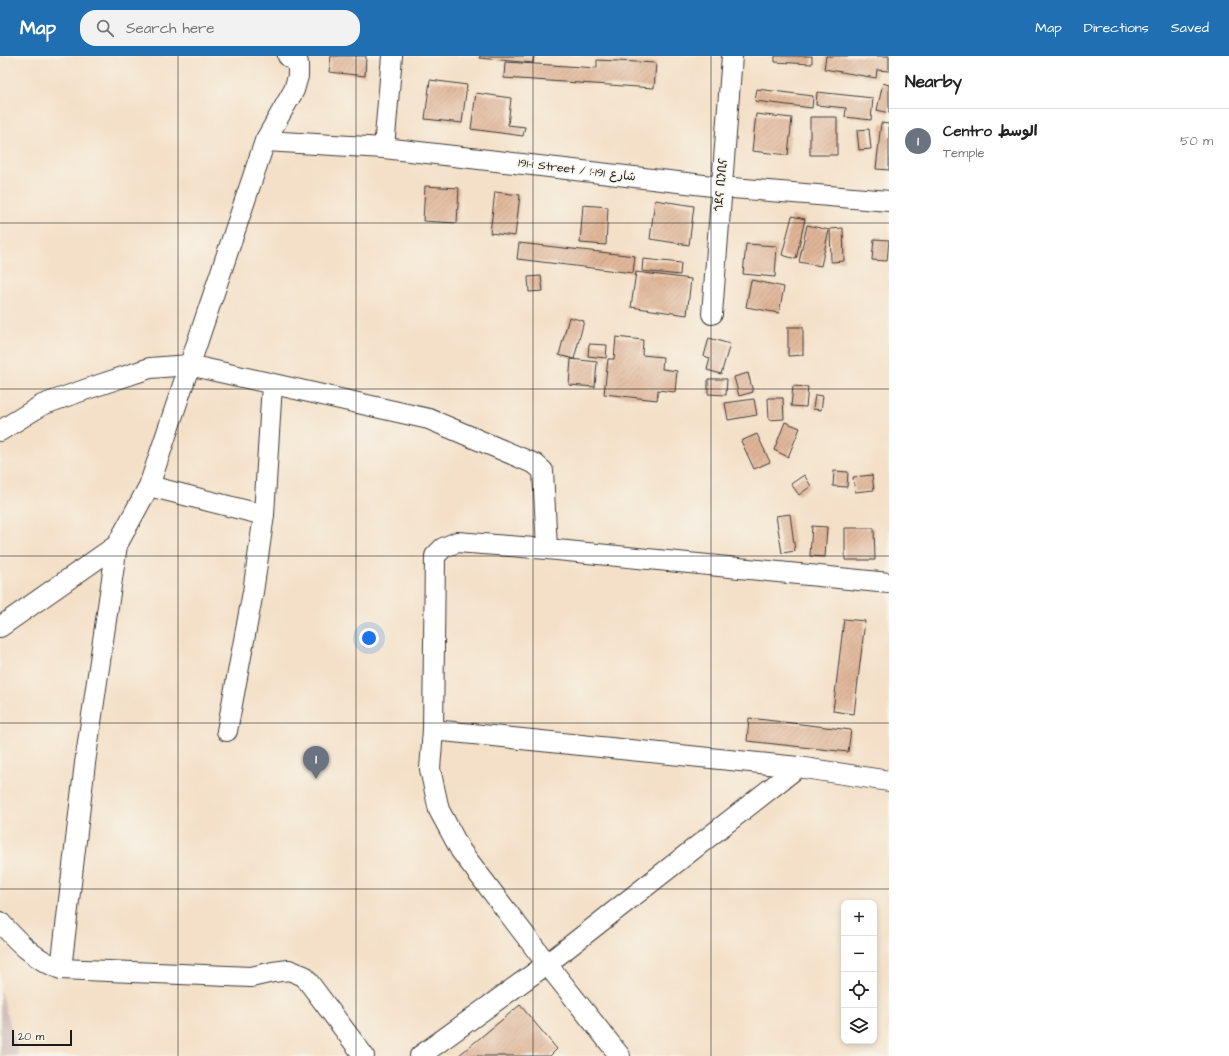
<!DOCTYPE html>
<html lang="en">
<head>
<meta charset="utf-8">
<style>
  body { margin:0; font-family:"Architects Daughter","Playpen Sans Arabic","Noto Sans Ethiopic",sans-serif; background:#f2f2f2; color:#222 }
  .controls { position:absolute; right:12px; bottom:12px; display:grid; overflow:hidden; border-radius:8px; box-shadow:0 2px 6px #0003 }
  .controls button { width:36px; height:36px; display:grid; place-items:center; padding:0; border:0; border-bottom:1px solid #e0e0e0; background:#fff; color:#222; font:20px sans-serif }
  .scale { position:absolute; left:12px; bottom:10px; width:60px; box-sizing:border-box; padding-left:4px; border:2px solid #1c1c1c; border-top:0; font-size:11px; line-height:14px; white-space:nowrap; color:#1c1c1c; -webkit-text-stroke:3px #f7f3e8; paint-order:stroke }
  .you { position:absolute; left:369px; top:582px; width:14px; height:14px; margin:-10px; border:3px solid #fff; border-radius:50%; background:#1a73e8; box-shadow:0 0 0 6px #1a73e833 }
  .badge { display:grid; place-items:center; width:26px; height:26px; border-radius:50%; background:#1f6fb2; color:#fff; font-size:13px; font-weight:700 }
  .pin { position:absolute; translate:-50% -33px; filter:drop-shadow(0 1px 2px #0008) }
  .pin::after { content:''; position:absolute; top:21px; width:14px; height:12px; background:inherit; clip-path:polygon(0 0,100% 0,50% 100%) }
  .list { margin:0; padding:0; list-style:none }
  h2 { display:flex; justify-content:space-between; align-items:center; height:52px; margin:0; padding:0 16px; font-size:17px }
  h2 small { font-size:13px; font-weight:400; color:#767676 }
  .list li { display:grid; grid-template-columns:26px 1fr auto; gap:12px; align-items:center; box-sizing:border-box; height:64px; padding:0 16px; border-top:1px solid #e0e0e0 }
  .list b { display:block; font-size:15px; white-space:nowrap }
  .list p { margin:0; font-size:13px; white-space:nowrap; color:#767676 }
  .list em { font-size:13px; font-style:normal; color:#767676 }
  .icon { flex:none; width:22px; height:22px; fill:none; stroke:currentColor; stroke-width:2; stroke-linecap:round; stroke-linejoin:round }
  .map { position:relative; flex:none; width:889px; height:1000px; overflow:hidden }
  header { display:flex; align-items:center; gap:24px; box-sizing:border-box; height:56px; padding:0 20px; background:#1f6fb2; color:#fff }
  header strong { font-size:19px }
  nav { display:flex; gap:22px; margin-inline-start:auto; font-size:14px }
  .search { width:280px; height:36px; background:#f2f2f2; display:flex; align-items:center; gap:10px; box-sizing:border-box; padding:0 14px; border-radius:16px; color:#767676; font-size:15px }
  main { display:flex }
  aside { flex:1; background:#fff }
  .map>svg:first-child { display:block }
</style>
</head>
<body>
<header>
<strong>Map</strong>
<div class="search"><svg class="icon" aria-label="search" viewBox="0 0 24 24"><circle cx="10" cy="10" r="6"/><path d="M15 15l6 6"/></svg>Search here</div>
<nav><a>Map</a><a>Directions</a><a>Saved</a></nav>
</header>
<main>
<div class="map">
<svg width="889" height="1000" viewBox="0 0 889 1000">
  <defs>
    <pattern id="building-hatch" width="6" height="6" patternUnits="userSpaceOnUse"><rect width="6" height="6" fill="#e0b598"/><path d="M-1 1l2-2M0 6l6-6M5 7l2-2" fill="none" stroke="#c09b82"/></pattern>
  </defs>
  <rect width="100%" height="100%" fill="#f7f3e8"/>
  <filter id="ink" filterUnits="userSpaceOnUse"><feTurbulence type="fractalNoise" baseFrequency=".025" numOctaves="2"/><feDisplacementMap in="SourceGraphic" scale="8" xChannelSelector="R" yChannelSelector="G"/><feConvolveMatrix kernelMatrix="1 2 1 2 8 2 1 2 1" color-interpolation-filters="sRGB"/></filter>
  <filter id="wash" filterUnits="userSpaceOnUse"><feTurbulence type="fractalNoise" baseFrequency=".012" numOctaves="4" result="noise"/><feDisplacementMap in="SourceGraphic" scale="16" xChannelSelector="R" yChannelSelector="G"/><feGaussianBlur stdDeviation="0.9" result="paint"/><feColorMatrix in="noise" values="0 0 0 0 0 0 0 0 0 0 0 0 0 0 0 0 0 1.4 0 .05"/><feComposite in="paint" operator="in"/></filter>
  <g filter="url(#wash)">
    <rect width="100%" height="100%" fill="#f4e0c8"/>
    <!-- railway -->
    <path fill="#d1c0bc" d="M 0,934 L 19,1000 L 0,1000 Z"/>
    <g id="blocks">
      <!-- building -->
      <path fill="url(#building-hatch)" d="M 331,0 L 366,0 L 365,20 L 329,16 Z
        M 480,0 L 534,0 L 533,7 L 479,2 Z
        M 775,0 L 812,0 L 812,8 L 775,6 Z
        M 826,0 L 889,0 L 889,15 L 877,14 L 876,22 L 824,13 Z
        M 597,4 L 656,7 L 654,32 L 504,22 L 505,6 L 597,12 Z
        M 430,24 L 467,29 L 462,67 L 425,63 Z
        M 883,27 L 889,29 L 889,57 L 877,54 Z
        M 757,33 L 813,40 L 812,52 L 755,45 Z
        M 817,36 L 873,42 L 871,64 L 845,61 L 846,52 L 816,49 Z
        M 476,37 L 511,42 L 508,69 L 525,71 L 523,80 L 471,73 Z
        M 756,58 L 792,62 L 788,99 L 752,95 Z
        M 810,61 L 837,61 L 837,99 L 810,99 Z
        M 881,67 L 889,68 L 889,114 L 876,113 Z
        M 869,73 L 871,93 L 859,94 L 857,74 Z
        M 425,130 L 459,132 L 457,167 L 423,165 Z
        M 495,136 L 520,139 L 515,180 L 490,177 Z
        M 655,144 L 694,150 L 689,189 L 650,183 Z
        M 583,149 L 608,151 L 606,189 L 580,187 Z
        M 792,160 L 805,163 L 796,203 L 782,199 Z
        M 807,169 L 829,174 L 821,210 L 799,206 Z
        M 843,172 L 844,205 L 831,206 L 830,173 Z
        M 874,183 L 889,184 L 887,205 L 872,204 Z
        M 519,187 L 635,200 L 633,217 L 517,203 Z
        M 746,188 L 777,190 L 775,221 L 743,218 Z
        M 643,203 L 681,207 L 680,219 L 642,215 Z
        M 636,216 L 691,223 L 687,259 L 631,251 Z
        M 541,220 L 543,235 L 529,236 L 528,221 Z
        M 751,224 L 784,231 L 779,257 L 746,251 Z
        M 569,261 L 584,265 L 574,303 L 559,299 Z
        M 788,271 L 803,271 L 803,299 L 788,300 Z
        M 616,281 L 643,284 L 642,299 L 663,301 L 662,313 L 677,315 L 675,336 L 658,334 L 657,344 L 604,338 L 608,303 L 614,303 Z
        M 709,282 L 730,288 L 721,318 L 707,314 L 710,302 L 704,300 Z
        M 589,288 L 607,289 L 606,302 L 588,300 Z
        M 571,303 L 597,306 L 595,331 L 569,329 Z
        M 748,317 L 753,336 L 739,340 L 734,321 Z
        M 708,323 L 727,323 L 726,339 L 708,338 Z
        M 793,330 L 808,331 L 806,351 L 791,350 Z
        M 815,339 L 823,340 L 821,354 L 813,353 Z
        M 768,342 L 783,342 L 784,363 L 769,364 Z
        M 754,343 L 757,359 L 728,364 L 725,347 Z
        M 785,366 L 800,372 L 788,401 L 774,394 Z
        M 757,378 L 770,406 L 754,413 L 741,385 Z
        M 834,415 L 848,416 L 847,431 L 833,430 Z
        M 804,419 L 811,430 L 799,439 L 791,428 Z
        M 872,419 L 874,434 L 855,436 L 853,421 Z
        M 790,458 L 795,495 L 782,497 L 776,460 Z
        M 812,470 L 827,471 L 825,501 L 810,500 Z
        M 845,472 L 874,472 L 875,504 L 845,504 Z
        M 844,563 L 865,565 L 854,658 L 833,655 Z
        M 749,662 L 851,674 L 848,696 L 747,685 Z
        M 520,949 L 557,993 L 550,1000 L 458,1000 Z"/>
    </g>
  </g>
  <g filter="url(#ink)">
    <use href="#blocks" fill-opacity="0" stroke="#3c3936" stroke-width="1"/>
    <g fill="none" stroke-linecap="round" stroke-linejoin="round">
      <!-- minor casing -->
      <g stroke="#3c3936" stroke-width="22">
        <path id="minor" d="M 288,0 L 298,7 L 298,20 L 294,34 L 265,85 L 149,430 L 117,489 L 85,707 L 61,913 L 251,921 L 273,916 L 289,914 L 304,920 L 364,1000
          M 265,85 L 384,92 L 721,131 L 889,145
          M 384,92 L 392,0
          M 712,258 L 732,0
          M 0,375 L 42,349 L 87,333 L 150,312 L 189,309 L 429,363 L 535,408 L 543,415 L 547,493
          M 149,430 L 264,459
          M 0,571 L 117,489
          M 433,674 L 798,711 L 889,725
          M 227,675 L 253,536 L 264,459 L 272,328
          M 0,866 C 18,886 35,904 61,913
          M 420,1000 L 547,908 L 798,711
          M 620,1000 L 547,908 L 461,795 L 439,754 L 430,713 L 433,674 L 435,500 L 443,492 L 457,486 L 547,493 L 889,527"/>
      </g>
      <!-- minor -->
      <use href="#minor" stroke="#fff" stroke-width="20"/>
    </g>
  </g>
  <!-- grid -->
  <path fill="none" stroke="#1c1c1c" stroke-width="1" stroke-opacity="0.55" d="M 178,0 L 178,1000M 356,0 L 356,1000M 533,0 L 533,1000M 711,0 L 711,1000M 0,167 L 889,167M 0,333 L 889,333M 0,500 L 889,500M 0,667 L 889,667M 0,833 L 889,833"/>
  <g text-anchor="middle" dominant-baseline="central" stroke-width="3" stroke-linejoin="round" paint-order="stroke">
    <!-- street labels -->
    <g font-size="12" fill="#1c1c1c" stroke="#f7f3e8">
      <text transform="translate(577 114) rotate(7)">191-1 Street / شارع 191-1</text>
      <text transform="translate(721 129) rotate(-85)">ጎደና ቢንቢና</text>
    </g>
  </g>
</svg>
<div class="controls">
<button>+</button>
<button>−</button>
<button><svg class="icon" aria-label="locate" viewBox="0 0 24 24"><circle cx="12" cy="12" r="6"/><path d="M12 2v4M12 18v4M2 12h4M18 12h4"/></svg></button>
<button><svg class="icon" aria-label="layers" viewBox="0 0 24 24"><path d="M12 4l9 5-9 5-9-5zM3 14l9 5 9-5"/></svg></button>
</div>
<div class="scale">20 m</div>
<div class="you"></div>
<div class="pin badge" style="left:316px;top:723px;background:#6b7280">1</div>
</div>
<aside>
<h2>Nearby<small></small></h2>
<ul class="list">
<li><span class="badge" style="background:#6b7280">1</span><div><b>Centro الوسط</b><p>Temple</p></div><em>50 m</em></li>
</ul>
</aside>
</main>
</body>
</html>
